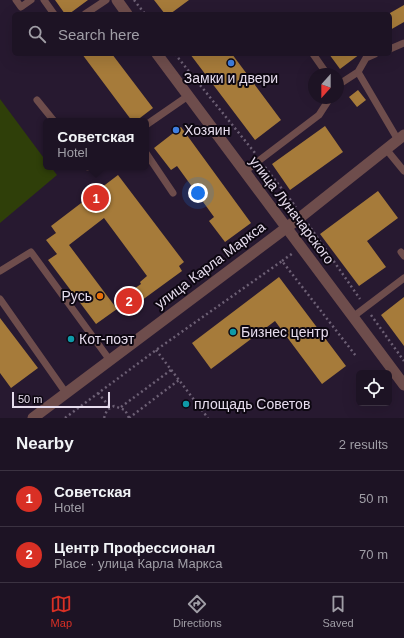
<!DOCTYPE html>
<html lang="en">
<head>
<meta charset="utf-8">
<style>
  body { margin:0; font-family:Helvetica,sans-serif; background:#251c2c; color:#f1f3f6 }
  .controls { position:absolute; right:12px; bottom:12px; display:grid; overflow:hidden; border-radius:6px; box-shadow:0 4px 16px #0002 }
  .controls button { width:36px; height:36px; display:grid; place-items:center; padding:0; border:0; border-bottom:1px solid #3b3241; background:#1d1324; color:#f1f3f6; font:20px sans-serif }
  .compass { position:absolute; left:308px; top:68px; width:36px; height:36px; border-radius:50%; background:#1d1324; box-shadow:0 4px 16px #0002; rotate:201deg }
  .scale { position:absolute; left:12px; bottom:10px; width:98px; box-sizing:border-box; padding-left:4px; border:2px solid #e6dced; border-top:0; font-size:11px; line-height:14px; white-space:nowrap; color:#e6dced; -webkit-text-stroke:3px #0d0711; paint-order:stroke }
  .you { position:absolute; left:198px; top:193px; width:14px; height:14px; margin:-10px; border:3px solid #fff; border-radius:50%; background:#1a73e8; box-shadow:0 0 0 6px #1a73e833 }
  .badge { display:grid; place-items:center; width:26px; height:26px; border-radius:50%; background:#d93025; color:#fff; font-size:13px; font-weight:700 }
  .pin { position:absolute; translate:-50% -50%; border:2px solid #fff; box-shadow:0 1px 4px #0006 }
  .popup { position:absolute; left:43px; top:118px; width:106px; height:52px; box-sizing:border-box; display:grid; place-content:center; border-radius:6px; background:#1d1324; filter:drop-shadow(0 1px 3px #0005); font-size:13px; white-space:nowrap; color:#a09ea6 }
  .popup b { font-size:15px; color:#f1f3f6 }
  .popup::after { content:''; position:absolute; left:50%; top:100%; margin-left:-8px; border:8px solid transparent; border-top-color:#1d1324 }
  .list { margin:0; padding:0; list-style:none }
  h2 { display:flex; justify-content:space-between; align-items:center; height:52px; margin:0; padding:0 16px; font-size:17px }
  h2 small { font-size:13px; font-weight:400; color:#a09ea6 }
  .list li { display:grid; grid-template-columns:26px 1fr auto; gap:12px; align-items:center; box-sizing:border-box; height:56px; padding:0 16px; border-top:1px solid #3b3241 }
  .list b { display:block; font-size:15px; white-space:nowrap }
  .list p { margin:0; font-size:13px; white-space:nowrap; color:#a09ea6 }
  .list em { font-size:13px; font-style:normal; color:#a09ea6 }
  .icon { flex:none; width:22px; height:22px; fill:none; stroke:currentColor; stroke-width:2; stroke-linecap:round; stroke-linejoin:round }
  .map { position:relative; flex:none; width:404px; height:418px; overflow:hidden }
  .search { position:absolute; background:#1d1324; box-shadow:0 4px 16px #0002; left:12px; right:12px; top:12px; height:44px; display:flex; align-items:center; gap:10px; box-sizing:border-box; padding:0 14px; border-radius:6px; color:#a09ea6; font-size:15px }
  .sheet { height:164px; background:#1d1324 }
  nav { display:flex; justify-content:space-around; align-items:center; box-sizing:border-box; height:56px; border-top:1px solid #3b3241; background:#1d1324; font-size:11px; color:#a09ea6 }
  nav a { display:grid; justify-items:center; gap:2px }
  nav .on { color:#d93025 }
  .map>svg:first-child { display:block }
</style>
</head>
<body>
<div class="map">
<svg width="404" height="418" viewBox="0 0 404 418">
  <rect width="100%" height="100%" fill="#271930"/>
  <!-- green -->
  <path fill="#2f3f09" d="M 0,99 L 46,161 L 46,167 L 51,167 L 57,175 L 0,223 Z"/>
  <!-- building -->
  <path fill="#a67b3a" d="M 55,0 L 88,0 L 69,14 L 65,14 Z
    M 154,0 L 189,0 L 170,14 L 165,14 Z
    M 404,5 L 404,22 L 390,30 L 390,13 Z
    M 82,54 L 112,54 L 153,108 L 136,121 L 132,121 Z
    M 190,54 L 232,54 L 281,120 L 255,140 Z
    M 329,54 L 360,54 L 340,69 Z
    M 358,90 L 366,100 L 357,107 L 349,97 Z
    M 325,126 L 343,152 L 290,190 L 272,164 Z
    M 181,127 L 251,223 L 225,242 L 209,221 L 214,217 L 177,166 L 171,170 L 154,148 Z
    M 118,175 L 184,262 L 179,266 L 182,271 L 123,314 L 115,302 L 141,284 L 140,282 L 147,276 L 104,218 L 69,245 L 117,309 L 96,324 L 48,260 L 57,254 L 46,240 L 56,233 L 51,226 Z
    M 378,191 L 398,218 L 367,241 L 386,267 L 359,286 L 320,234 Z
    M 279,277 L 346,366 L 322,384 L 275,321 L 211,369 L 192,343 Z
    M 404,297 L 404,346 L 381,315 Z
    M 0,318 L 38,368 L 11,388 L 0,373 Z"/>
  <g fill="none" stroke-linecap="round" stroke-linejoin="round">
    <!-- path -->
    <path stroke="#6d6075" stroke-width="2.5" stroke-dasharray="2 3" stroke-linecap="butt" d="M 134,0 L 145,14
      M 175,54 L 255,153
      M 265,167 L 296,207
      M 308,224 L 360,299
      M 282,261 L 293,253
      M 371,315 L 404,361
      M 156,350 L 208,418
      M 98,393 L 110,407
      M 121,407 L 171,370
      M 65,418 L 156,350 L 282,261 L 356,356
      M 104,418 L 107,410 L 114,406 L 125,410 L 129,418
      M 129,418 L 179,380"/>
    <!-- service -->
    <path stroke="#6e4d4c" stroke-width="7" d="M 16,0 L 21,7 L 31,0
      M 44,0 L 54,14
      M 85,14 L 106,0
      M 390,49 L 404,43
      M 313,54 L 327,74
      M 375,54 L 366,58 L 358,72 L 398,140
      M 338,85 L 358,72
      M 37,100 L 54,121
      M 146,125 L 188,96
      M 386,149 L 404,171
      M 146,153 L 173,193
      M 88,167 L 89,167
      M 244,172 L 319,115 L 330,98
      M 401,252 L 404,256
      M 0,271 L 31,252 L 109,359
      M 0,299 L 66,393
      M 354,316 L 404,278"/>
    <!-- minor -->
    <path stroke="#6e4d4c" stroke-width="11" d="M 286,227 L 404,385"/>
    <!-- tertiary -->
    <path stroke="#6e4d4c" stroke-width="11" d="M 117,0 L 127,14
      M 157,54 L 286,227
      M 33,418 L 302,216 L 404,135"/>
  </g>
  <!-- markers -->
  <g fill="#3f7fe0" stroke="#0d0711" stroke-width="1.5">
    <circle cx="231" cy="63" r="4"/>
    <circle cx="176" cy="130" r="4"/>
  </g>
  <circle fill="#e8710a" stroke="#0d0711" stroke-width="1.5" cx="100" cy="296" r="4"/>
  <g fill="#0f9aa8" stroke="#0d0711" stroke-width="1.5">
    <circle cx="233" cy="332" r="4"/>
    <circle cx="71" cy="339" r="4"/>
    <circle cx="186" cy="404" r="4"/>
  </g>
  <g text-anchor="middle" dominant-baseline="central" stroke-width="4" stroke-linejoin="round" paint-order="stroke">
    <!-- poi labels -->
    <g font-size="14" fill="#e6dced" stroke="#0d0711" text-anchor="start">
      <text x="231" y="78" text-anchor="middle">Замки и двери</text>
      <text x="184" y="130">Хозяин</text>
      <text x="92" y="296" text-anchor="end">Русь</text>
      <text x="241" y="332">Бизнес центр</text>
      <text x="79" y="339">Кот-поэт</text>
      <text x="194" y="404">площадь Советов</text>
    </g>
    <!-- street labels -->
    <g font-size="14" fill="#e6dced" stroke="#0d0711">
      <text transform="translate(292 210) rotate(53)">улица Луначарского</text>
      <text transform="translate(210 265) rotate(-37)">улица Карла Маркса</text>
    </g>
  </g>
</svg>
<div class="controls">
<button><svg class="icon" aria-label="locate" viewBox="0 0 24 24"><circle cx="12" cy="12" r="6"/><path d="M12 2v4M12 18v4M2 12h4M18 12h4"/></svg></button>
</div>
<svg class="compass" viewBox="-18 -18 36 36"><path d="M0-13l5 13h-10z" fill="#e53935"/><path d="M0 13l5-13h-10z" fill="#a09ea6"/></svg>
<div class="scale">50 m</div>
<div class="you"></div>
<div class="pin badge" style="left:96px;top:198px">1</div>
<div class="popup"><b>Советская</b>Hotel</div>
<div class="pin badge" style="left:129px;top:301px">2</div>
<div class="search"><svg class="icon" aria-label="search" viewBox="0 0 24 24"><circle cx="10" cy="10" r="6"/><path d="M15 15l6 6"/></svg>Search here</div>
</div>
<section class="sheet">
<h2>Nearby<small>2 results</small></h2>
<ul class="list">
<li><span class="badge">1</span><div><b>Советская</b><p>Hotel</p></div><em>50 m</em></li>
<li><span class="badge">2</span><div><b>Центр Профессионал</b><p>Place · улица Карла Маркса</p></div><em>70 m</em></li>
</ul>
</section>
<nav>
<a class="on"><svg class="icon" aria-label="map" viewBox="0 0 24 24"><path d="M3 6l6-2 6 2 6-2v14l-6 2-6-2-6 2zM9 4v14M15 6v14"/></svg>Map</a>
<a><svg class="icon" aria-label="directions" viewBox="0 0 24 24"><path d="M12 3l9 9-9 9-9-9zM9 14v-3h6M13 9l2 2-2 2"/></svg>Directions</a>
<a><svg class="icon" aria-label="saved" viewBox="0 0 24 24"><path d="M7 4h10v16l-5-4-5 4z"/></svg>Saved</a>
</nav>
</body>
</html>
